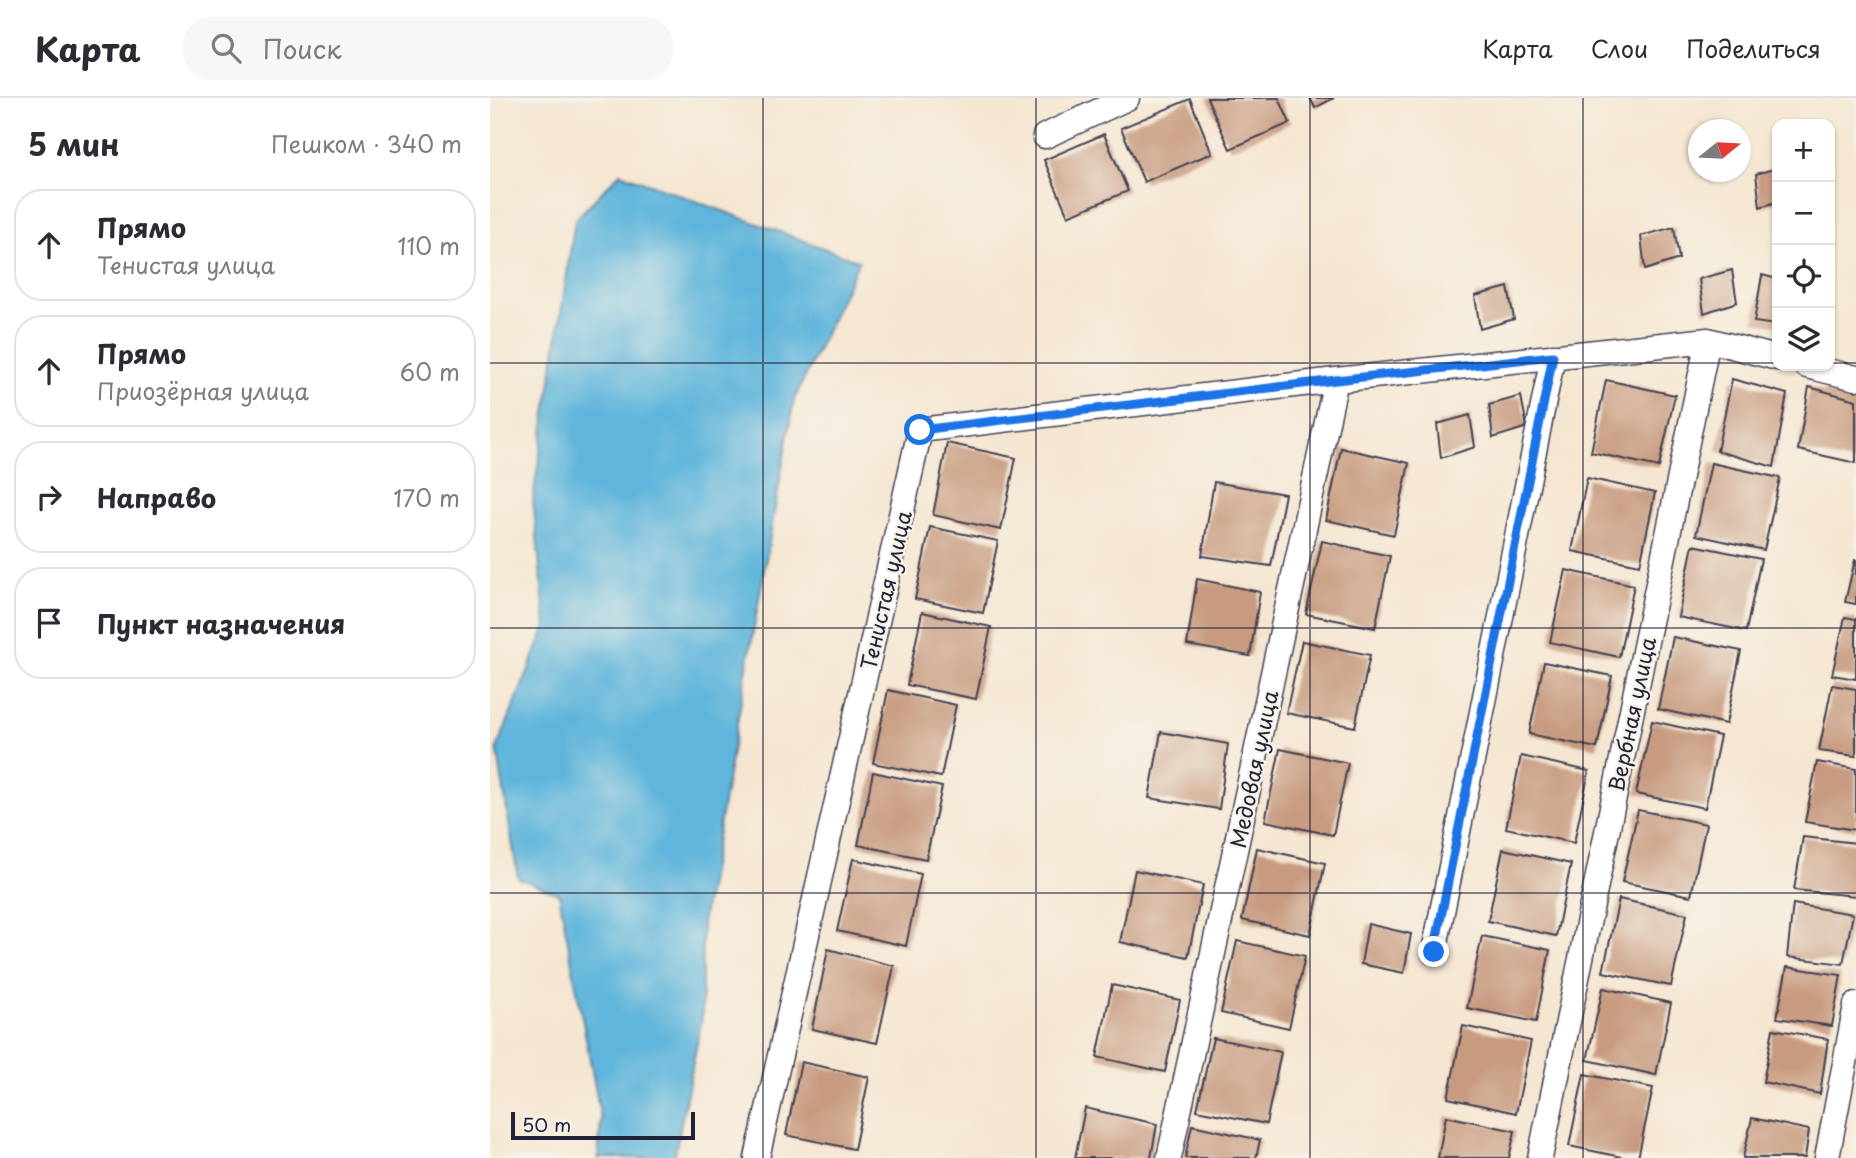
<!DOCTYPE html>
<html lang="ru">
<head>
<meta charset="utf-8">
<style>
  body { margin:0; font-family:"Playpen Sans",sans-serif; background:#f7f7f7; color:#2b2b33 }
  .controls { position:absolute; right:21px; top:21px; display:grid; overflow:hidden; border-radius:14px; box-shadow:0 2px 5px #0004 }
  .controls button { width:63px; height:63px; display:grid; place-items:center; padding:0; border:0; border-bottom:2px solid #e1e1e2; background:#fff; color:#2b2b33; font:35px sans-serif }
  .compass { position:absolute; left:1198px; top:21px; width:63px; height:63px; border-radius:50%; background:#fff; box-shadow:0 2px 5px #0004; rotate:72deg }
  .scale { position:absolute; left:21px; bottom:18px; width:184px; box-sizing:border-box; padding-left:7px; border:4px solid #22223b; border-top:0; font-size:19px; line-height:24px; white-space:nowrap; color:#22223b; -webkit-text-stroke:5px #f7f3e8; paint-order:stroke }
  .stop { position:absolute; width:21px; height:21px; margin:-16px; border:5px solid #1a73e8; border-radius:50%; background:#fff }
  .stop.end { background:#1a73e8; border-color:#fff; box-shadow:0 2px 7px #0008 }
  .list { margin:0; padding:0; list-style:none }
  h2 { display:flex; justify-content:space-between; align-items:center; height:91px; margin:0; padding:0 28px; font-size:30px }
  h2 small { font-size:23px; font-weight:400; color:#7c7c81 }
  .list li { display:grid; grid-template-columns:46px 1fr auto; gap:21px; align-items:center; box-sizing:border-box; height:112px; margin:0 14px 14px; padding:0 14px; border:2px solid #e1e1e2; border-radius:28px }
  .list b { display:block; font-size:26px; white-space:nowrap }
  .list p { margin:0; font-size:23px; white-space:nowrap; color:#7c7c81 }
  .list em { font-size:23px; font-style:normal; color:#7c7c81 }
  .icon { flex:none; width:38px; height:38px; fill:none; stroke:currentColor; stroke-width:2; stroke-linecap:round; stroke-linejoin:round }
  .map { position:relative; flex:none; width:1366px; height:1060px; overflow:hidden }
  header { display:flex; align-items:center; gap:42px; box-sizing:border-box; height:98px; padding:0 35px; background:#fff; border-bottom:2px solid #e1e1e2 }
  header strong { font-size:33px }
  nav { display:flex; gap:38px; margin-inline-start:auto; font-size:24px }
  .search { width:490px; height:63px; background:#f7f7f7; display:flex; align-items:center; gap:18px; box-sizing:border-box; padding:0 24px; border-radius:28px; color:#7c7c81; font-size:26px }
  main { display:flex }
  aside { flex:1; background:#fff }
  .map>svg:first-child { display:block }
</style>
</head>
<body>
<header>
<strong>Карта</strong>
<div class="search"><svg class="icon" aria-label="search" viewBox="0 0 24 24"><circle cx="10" cy="10" r="6"/><path d="M15 15l6 6"/></svg>Поиск</div>
<nav><a>Карта</a><a>Слои</a><a>Поделиться</a></nav>
</header>
<main>
<aside>
<h2>5 мин<small>Пешком · 340 m</small></h2>
<ul class="list">
<li><svg class="icon" aria-label="ahead" viewBox="0 0 24 24"><path d="M12 20V5M6 11l6-6 6 6"/></svg><div><b>Прямо</b><p>Тенистая улица</p></div><em>110 m</em></li>
<li><svg class="icon" aria-label="ahead" viewBox="0 0 24 24"><path d="M12 20V5M6 11l6-6 6 6"/></svg><div><b>Прямо</b><p>Приозёрная улица</p></div><em>60 m</em></li>
<li><svg class="icon" aria-label="right" viewBox="0 0 24 24"><path d="M7 20v-9h11M14 6l5 5-5 5"/></svg><div><b>Направо</b></div><em>170 m</em></li>
<li><svg class="icon" aria-label="arrive" viewBox="0 0 24 24"><path d="M6 21V4h12l-3 4 3 4H6"/></svg><div><b>Пункт назначения</b></div></li>
</ul>
</aside>
<div class="map">
<svg width="1366" height="1060" viewBox="0 0 1366 1060">
  <rect width="100%" height="100%" fill="#f7f3e8"/>
  <filter id="ink" filterUnits="userSpaceOnUse"><feTurbulence type="fractalNoise" baseFrequency=".0143" numOctaves="2"/><feDisplacementMap in="SourceGraphic" scale="14" xChannelSelector="R" yChannelSelector="G"/><feConvolveMatrix kernelMatrix="1 2 1 2 8 2 1 2 1" color-interpolation-filters="sRGB"/></filter>
  <filter id="wash" filterUnits="userSpaceOnUse"><feTurbulence type="fractalNoise" baseFrequency=".00686" numOctaves="4" result="noise"/><feDisplacementMap in="SourceGraphic" scale="28" xChannelSelector="R" yChannelSelector="G"/><feGaussianBlur stdDeviation="1.57" result="paint"/><feColorMatrix in="noise" values="0 0 0 0 0 0 0 0 0 0 0 0 0 0 0 0 0 1.4 0 .05"/><feComposite in="paint" operator="in"/></filter>
  <g filter="url(#wash)">
    <rect width="100%" height="100%" fill="#f5e6d1"/>
    <!-- water -->
    <path fill="#5fb5db" stroke="#406c8b" stroke-width="2" d="M 130,75 L 369,163 L 304,302 L 212,825 L 212,920 L 184,1060 L 108,1060 L 111,1021 L 69,796 L 28,780 L 7,650 L 56,529 L 43,401 L 85,122 Z"/>
    <g id="blocks">
      <!-- building -->
      <path fill="#c89b80" d="M 717,0 L 789,0 L 800,25 L 740,51 Z
        M 820,0 L 844,0 L 825,10 Z
        M 700,1 L 722,55 L 654,84 L 631,30 Z
        M 614,36 L 638,93 L 578,118 L 554,62 Z
        M 1287,70 L 1287,104 L 1270,109 L 1266,76 Z
        M 1184,129 L 1189,161 L 1155,172 L 1151,138 Z
        M 1242,172 L 1247,204 L 1214,215 L 1209,181 Z
        M 1272,177 L 1287,181 L 1287,227 L 1264,224 Z
        M 1018,189 L 1024,221 L 990,231 L 985,198 Z
        M 1242,281 L 1297,296 L 1284,369 L 1227,353 Z
        M 1116,282 L 1185,297 L 1169,369 L 1101,354 Z
        M 1319,289 L 1366,302 L 1366,365 L 1308,352 Z
        M 1031,298 L 1037,329 L 1003,340 L 999,307 Z
        M 980,317 L 985,349 L 951,360 L 947,326 Z
        M 457,345 L 526,360 L 511,432 L 443,417 Z
        M 851,350 L 919,365 L 904,437 L 836,422 Z
        M 1221,365 L 1290,380 L 1274,452 L 1206,437 Z
        M 1097,380 L 1165,395 L 1150,467 L 1082,453 Z
        M 724,384 L 795,396 L 781,468 L 712,458 Z
        M 440,429 L 508,443 L 493,515 L 425,501 Z
        M 832,443 L 900,458 L 885,530 L 816,516 Z
        M 1203,447 L 1271,461 L 1256,533 L 1188,519 Z
        M 1365,462 L 1366,462 L 1366,506 L 1355,504 Z
        M 1076,472 L 1144,487 L 1129,559 L 1060,544 Z
        M 707,481 L 770,494 L 760,558 L 697,547 Z
        M 432,514 L 501,529 L 486,601 L 417,587 Z
        M 1355,519 L 1366,521 L 1366,581 L 1342,577 Z
        M 1183,539 L 1251,553 L 1236,626 L 1168,611 Z
        M 812,543 L 880,557 L 865,629 L 796,615 Z
        M 1054,564 L 1122,578 L 1107,650 L 1039,636 Z
        M 1342,587 L 1366,591 L 1366,658 L 1329,653 Z
        M 398,592 L 466,607 L 451,679 L 383,665 Z
        M 1162,623 L 1230,638 L 1215,710 L 1146,696 Z
        M 671,634 L 738,646 L 729,711 L 659,700 Z
        M 790,651 L 858,665 L 843,737 L 775,723 Z
        M 1031,658 L 1099,673 L 1084,745 L 1016,730 Z
        M 1327,664 L 1366,671 L 1366,732 L 1315,724 Z
        M 383,674 L 452,689 L 436,761 L 368,747 Z
        M 1148,712 L 1216,726 L 1201,798 L 1132,784 Z
        M 1313,739 L 1366,745 L 1366,798 L 1304,792 Z
        M 767,750 L 835,765 L 820,837 L 752,822 Z
        M 1013,751 L 1081,766 L 1066,838 L 998,823 Z
        M 363,761 L 431,776 L 416,848 L 347,833 Z
        M 645,772 L 713,787 L 698,859 L 630,844 Z
        M 1129,801 L 1197,816 L 1181,888 L 1113,874 Z
        M 1303,806 L 1363,816 L 1353,866 L 1297,859 Z
        M 878,826 L 921,836 L 914,875 L 871,866 Z
        M 992,838 L 1060,852 L 1046,924 L 977,910 Z
        M 747,843 L 815,858 L 799,930 L 731,915 Z
        M 338,851 L 404,868 L 387,945 L 322,931 Z
        M 1297,869 L 1351,877 L 1342,928 L 1287,920 Z
        M 622,887 L 690,902 L 675,974 L 607,959 Z
        M 1113,890 L 1181,905 L 1166,977 L 1097,962 Z
        M 973,928 L 1041,943 L 1026,1015 L 958,1000 Z
        M 1283,931 L 1338,941 L 1330,996 L 1273,984 Z
        M 723,940 L 791,954 L 776,1026 L 707,1012 Z
        M 311,964 L 379,979 L 364,1051 L 296,1037 Z
        M 1094,976 L 1163,990 L 1148,1060 L 1136,1060 L 1079,1048 Z
        M 595,1010 L 667,1026 L 661,1060 L 585,1060 Z
        M 956,1018 L 1025,1033 L 1019,1060 L 948,1060 Z
        M 1262,1020 L 1319,1032 L 1315,1060 L 1253,1060 Z
        M 702,1027 L 770,1042 L 766,1060 L 695,1060 Z"/>
    </g>
  </g>
  <g filter="url(#ink)">
    <use href="#blocks" fill-opacity="0" stroke="#423f52" stroke-width="2"/>
    <g fill="none" stroke-linecap="round" stroke-linejoin="round">
      <!-- minor casing -->
      <g stroke="#423f52" stroke-width="27">
        <path id="minor" d="M 555,38 L 637,0
          M 1317,268 L 1366,280
          M 944,854 L 1063,258
          M 267,1060 L 430,332 L 846,282 L 1218,242
          M 679,1060 L 846,282
          M 1050,1060 L 1218,242 L 1287,260
          M 1337,1060 L 1366,907"/>
      </g>
      <!-- minor -->
      <use href="#minor" stroke="#fff" stroke-width="24"/>
    </g>
  </g>
  <g fill="none" stroke-linecap="round" stroke-linejoin="round" filter="url(#ink)">
    <!-- route -->
    <path stroke="#1a73e8" stroke-width="9" d="M 430,332 L 846,282 L 1063,258 L 944,854"/>
  </g>
  <!-- grid -->
  <path fill="none" stroke="#22223b" stroke-width="2" stroke-opacity="0.55" d="M 273,0 L 273,1060M 546,0 L 546,1060M 820,0 L 820,1060M 1093,0 L 1093,1060M 0,265 L 1287,265M 1340,265 L 1366,265M 0,530 L 1366,530M 0,795 L 1366,795"/>
  <g text-anchor="middle" dominant-baseline="central" stroke-width="5" stroke-linejoin="round" paint-order="stroke">
    <!-- street labels -->
    <g font-size="21" fill="#22223b" stroke="#f7f3e8">
      <text transform="translate(395 492) rotate(-77)">Тенистая улица</text>
      <text transform="translate(1141 616) rotate(-78)">Вербная улица</text>
      <text transform="translate(763 671) rotate(-78)">Медовая улица</text>
    </g>
  </g>
</svg>
<div class="controls">
<button>+</button>
<button>−</button>
<button><svg class="icon" aria-label="locate" viewBox="0 0 24 24"><circle cx="12" cy="12" r="6"/><path d="M12 2v4M12 18v4M2 12h4M18 12h4"/></svg></button>
<button><svg class="icon" aria-label="layers" viewBox="0 0 24 24"><path d="M12 4l9 5-9 5-9-5zM3 14l9 5 9-5"/></svg></button>
</div>
<svg class="compass" viewBox="-18 -18 36 36"><path d="M0-13l5 13h-10z" fill="#e53935"/><path d="M0 13l5-13h-10z" fill="#7c7c81"/></svg>
<div class="scale">50 m</div>
<div class="stop" style="left:430px;top:332px"></div>
<div class="stop end" style="left:944px;top:854px"></div>
</div>
</main>
</body>
</html>
